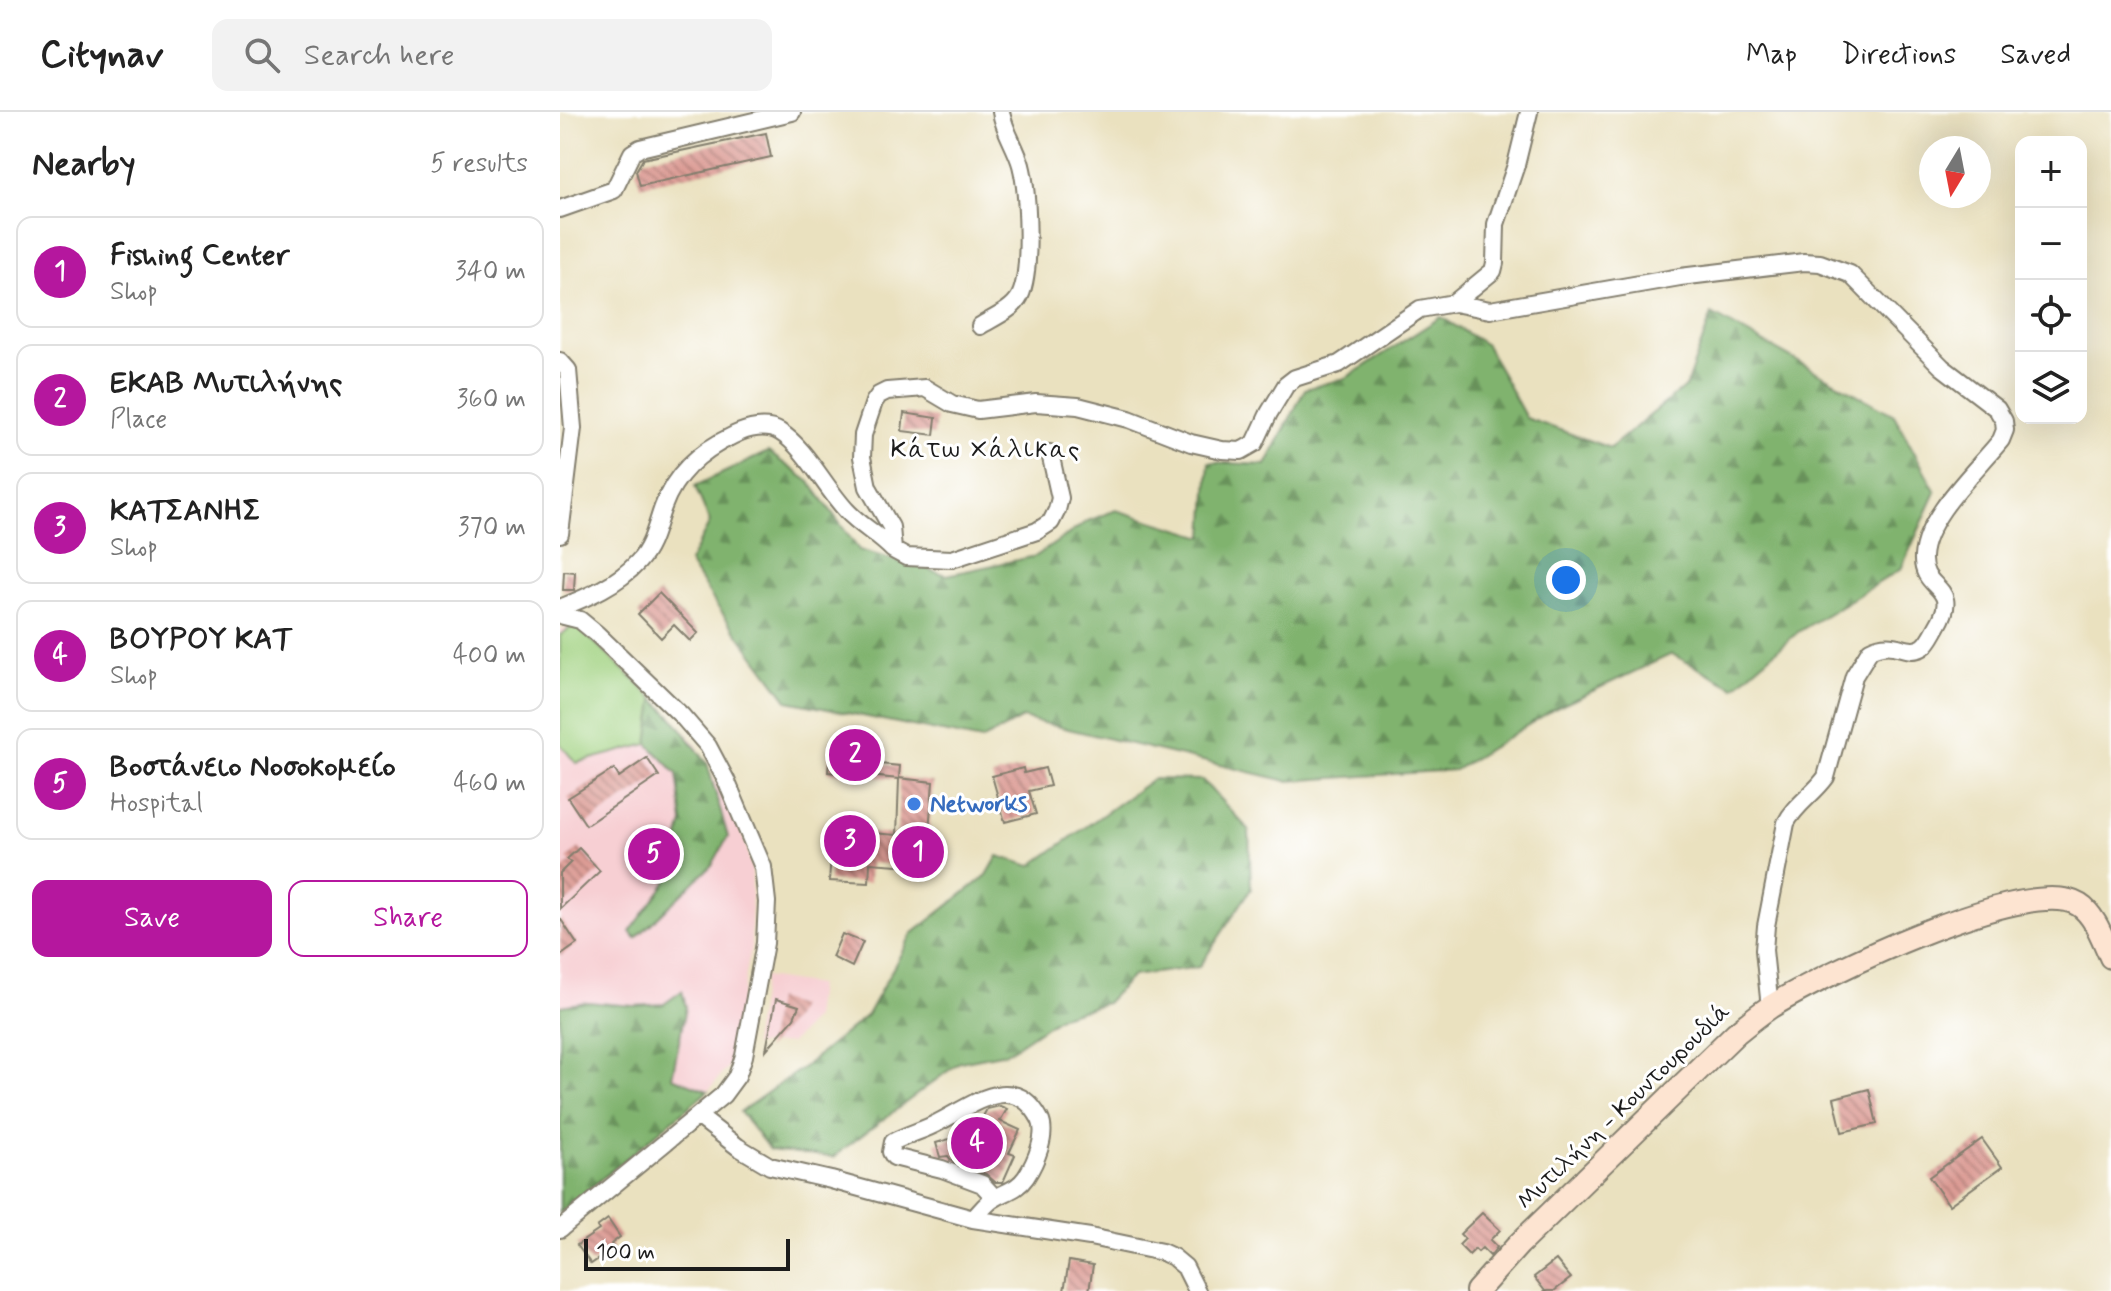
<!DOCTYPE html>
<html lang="en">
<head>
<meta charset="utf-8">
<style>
  body { margin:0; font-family:Mynerve,sans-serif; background:#f2f2f2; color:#222 }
  .controls { position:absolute; right:24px; top:24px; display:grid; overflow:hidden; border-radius:16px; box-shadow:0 8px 32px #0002 }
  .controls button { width:72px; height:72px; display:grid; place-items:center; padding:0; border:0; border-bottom:2px solid #e0e0e0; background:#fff; color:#222; font:40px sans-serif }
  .compass { position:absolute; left:1359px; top:24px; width:72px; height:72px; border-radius:50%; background:#fff; box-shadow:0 8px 32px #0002; rotate:190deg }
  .scale { position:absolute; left:24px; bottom:20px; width:206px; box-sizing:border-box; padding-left:8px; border:4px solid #1c1c1c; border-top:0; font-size:22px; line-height:28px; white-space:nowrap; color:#1c1c1c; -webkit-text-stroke:6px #fff; paint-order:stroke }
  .you { position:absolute; left:1006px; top:468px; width:28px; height:28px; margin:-20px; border:6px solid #fff; border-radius:50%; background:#1a73e8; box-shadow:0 0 0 12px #1a73e833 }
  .badge { display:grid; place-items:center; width:52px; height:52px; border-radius:50%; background:#b5179e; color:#fff; font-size:26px; font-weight:700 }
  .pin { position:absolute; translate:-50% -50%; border:4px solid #fff; box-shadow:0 2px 8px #0006 }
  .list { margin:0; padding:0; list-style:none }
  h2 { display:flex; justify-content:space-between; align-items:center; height:104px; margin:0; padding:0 32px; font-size:34px }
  h2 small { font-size:26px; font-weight:400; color:#767676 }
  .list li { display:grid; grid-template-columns:52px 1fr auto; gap:24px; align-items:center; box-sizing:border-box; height:112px; margin:0 16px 16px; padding:0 16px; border:2px solid #e0e0e0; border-radius:16px }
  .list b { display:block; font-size:30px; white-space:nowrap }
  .list p { margin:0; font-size:26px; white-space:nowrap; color:#767676 }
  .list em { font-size:26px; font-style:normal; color:#767676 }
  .actions { display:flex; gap:16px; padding:24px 32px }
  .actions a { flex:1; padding:18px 0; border:2px solid #b5179e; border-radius:16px; text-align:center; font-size:28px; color:#b5179e }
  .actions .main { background:#b5179e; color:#fff }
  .icon { flex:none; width:44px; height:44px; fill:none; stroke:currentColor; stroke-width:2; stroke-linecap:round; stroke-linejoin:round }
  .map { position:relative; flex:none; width:1551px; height:1179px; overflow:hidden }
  header { display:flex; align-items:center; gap:48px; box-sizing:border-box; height:112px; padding:0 40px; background:#fff; border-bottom:2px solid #e0e0e0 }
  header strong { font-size:38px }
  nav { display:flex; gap:44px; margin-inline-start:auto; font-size:28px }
  .search { width:560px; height:72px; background:#f2f2f2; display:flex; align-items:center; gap:20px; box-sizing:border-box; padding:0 28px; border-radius:16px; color:#767676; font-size:30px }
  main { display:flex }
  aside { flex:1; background:#fff }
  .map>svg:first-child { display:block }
</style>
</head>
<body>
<header>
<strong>Citynav</strong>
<div class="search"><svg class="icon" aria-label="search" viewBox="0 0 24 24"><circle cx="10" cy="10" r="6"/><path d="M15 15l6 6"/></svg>Search here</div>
<nav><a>Map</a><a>Directions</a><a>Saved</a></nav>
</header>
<main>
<aside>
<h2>Nearby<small>5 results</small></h2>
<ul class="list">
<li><span class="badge">1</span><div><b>Fishing Center</b><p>Shop</p></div><em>340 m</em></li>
<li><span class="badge">2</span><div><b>ΕΚΑΒ Μυτιλήνης</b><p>Place</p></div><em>360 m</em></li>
<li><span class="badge">3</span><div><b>ΚΑΤΣΑΝΗΣ</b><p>Shop</p></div><em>370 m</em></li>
<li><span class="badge">4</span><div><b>ΒΟΥΡΟΥ ΚΑΤ</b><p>Shop</p></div><em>400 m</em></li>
<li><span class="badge">5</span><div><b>Βοστάνειο Νοσοκομείο</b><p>Hospital</p></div><em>460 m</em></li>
</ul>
<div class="actions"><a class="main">Save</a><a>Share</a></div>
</aside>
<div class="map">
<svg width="1551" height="1179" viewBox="0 0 1551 1179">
  <defs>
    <pattern id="forest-firs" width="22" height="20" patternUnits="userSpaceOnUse" patternTransform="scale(2)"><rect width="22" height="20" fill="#80b36e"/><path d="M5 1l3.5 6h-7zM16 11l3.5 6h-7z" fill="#68915a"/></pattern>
    <pattern id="building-back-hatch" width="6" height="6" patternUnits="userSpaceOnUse" patternTransform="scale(2)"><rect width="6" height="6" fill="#dc9b94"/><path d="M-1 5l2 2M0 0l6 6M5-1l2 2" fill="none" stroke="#b27e78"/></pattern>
  </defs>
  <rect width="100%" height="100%" fill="#fff"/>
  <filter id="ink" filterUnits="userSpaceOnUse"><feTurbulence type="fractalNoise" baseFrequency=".0125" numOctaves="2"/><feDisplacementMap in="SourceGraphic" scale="16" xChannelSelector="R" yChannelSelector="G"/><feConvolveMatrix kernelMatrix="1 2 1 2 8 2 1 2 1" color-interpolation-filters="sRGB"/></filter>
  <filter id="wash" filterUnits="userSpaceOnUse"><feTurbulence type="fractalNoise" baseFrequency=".006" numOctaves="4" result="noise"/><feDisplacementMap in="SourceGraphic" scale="32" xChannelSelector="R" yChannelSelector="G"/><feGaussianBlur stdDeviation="1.8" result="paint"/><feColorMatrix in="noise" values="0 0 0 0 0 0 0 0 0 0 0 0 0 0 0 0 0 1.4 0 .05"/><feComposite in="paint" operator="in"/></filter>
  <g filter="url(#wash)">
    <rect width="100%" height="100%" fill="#eae1bf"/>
    <!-- built -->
    <path fill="#f7cfd3" d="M 15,512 L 114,607 L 137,634 L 184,726 L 192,758 L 191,835 L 170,952 L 148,979 L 112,966 L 122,879 L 104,892 L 74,894 L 27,890 L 0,894 L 0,518 Z
      M 204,865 L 258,873 L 254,907 L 231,931 L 193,933 Z"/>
    <!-- forest -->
    <path fill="url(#forest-firs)" stroke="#4e6845" stroke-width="2" d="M 1152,202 L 1334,303 L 1376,380 L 1341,457 L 1238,520 L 1174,575 L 1112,542 L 994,597 L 895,658 L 727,669 L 462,606 L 422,628 L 228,589 L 157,494 L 129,450 L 150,410 L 135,374 L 208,340 L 250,370 L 299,438 L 387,463 L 476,444 L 528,409 L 556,398 L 644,425 L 649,350 L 706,353 L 745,277 L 786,266 L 881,205 L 926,233 L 966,306 L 1050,336 L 1126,274 Z
      M 94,587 L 114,607 L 147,651 L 168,725 L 152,753 L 76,826 L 70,820 L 108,768 L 123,710 L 117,662 L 88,632 Z
      M 593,667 L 642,668 L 689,718 L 691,777 L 639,855 L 572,864 L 546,891 L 501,904 L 446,941 L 400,950 L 273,1045 L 210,1038 L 180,1000 L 245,954 L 307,903 L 352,822 L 427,763 L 438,744 L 471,754 Z
      M 122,879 L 126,895 L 112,965 L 148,979 L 0,1101 L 0,894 L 27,890 L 74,894 L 104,892 Z"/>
    <!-- garden -->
    <path fill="#a0d180" stroke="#5e764e" stroke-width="2" d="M 15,512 L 94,587 L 88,632 L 16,651 L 0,632 L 0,523 Z"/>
    <g id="blocks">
      <!-- building -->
      <path fill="url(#building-back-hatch)" d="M 206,21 L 211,45 L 80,74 L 76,59 L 83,47 Z
        M 344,301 L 376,306 L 374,323 L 342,319 Z
        M 4,459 L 15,460 L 14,478 L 3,478 Z
        M 99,481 L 138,521 L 130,529 L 114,513 L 101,526 L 78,502 Z
        M 271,628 L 321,634 L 320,652 L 340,654 L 339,666 L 373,670 L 366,755 L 310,751 L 309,771 L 269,769 L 273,718 L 337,723 L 339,667 L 268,660 Z
        M 87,646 L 99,664 L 26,713 L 8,686 L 54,657 L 59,665 Z
        M 463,656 L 464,661 L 485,656 L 490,674 L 469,679 L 476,702 L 445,710 L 432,664 Z
        M 19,736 L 40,759 L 0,797 L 0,761 L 11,750 L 7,747 Z
        M 0,806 L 17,832 L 0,844 Z
        M 282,822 L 303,830 L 292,855 L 272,845 Z
        M 216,887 L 239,894 L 234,906 L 206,938 Z
        M 1309,977 L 1317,1012 L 1282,1020 L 1274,986 Z
        M 440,994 L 447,997 L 440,1009 L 460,1018 L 449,1041 L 455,1043 L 443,1070 L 435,1070 L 426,1062 L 391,1048 L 388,1044 L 380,1045 L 376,1031 L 393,1026 L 400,1011 L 415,1003 L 422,1006 L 427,997 Z
        M 1422,1027 L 1442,1055 L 1389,1093 L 1369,1065 Z
        M 922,1101 L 940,1118 L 930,1128 L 937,1135 L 930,1144 L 922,1136 L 918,1140 L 915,1137 L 909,1143 L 899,1133 L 905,1127 L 900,1122 Z
        M 48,1107 L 60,1125 L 51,1132 L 54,1136 L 31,1152 L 17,1133 L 39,1118 L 37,1115 Z
        M 996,1148 L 1011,1166 L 994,1179 L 985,1179 L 974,1165 Z
        M 509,1149 L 533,1153 L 529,1179 L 504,1179 Z"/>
    </g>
  </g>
  <g filter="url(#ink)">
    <use href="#blocks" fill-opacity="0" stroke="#837e6e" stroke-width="2"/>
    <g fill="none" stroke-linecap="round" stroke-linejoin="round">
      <!-- minor casing -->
      <g stroke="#837e6e" stroke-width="20">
        <path id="minor" d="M 0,97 L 54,78 L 72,41 L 80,36 L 232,0
          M 894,191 L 933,159 L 935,151 L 936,112 L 956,53 L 969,0
          M 420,214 C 433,206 453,198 460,184 C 472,159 468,80 461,53 C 456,35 444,19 441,0
          M 0,249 L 8,258 L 13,316 L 0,422
          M 333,438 L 346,445 L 392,447 L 477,419 L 491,410 L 497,398 L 500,386 L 490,341
          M 0,496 C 28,485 58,472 78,450 C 93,434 96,414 103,395 C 115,361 142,338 174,323 C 188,316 206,312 220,320 C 246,336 265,376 287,399 C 301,414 319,423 333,438 L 331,415 L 308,375 L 302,345 L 303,323 L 314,290 L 319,283 L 327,279 L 365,276 L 392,292 L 418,298 L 476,291 L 518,294 L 569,307 L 631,331 L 662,338 L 681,339 L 695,331 L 709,301 L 726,273 L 735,266 L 779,252 L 860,197 L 894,191 L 930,198 L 1120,165 L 1244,150 L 1260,151 L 1290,162 L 1382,255 L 1437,297 L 1444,309 L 1445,318 L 1441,328 C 1416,359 1365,405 1363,445 C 1361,480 1403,472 1377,515 C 1373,522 1369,531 1363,535 C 1347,545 1335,525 1310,538 L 1294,564 L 1266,665 C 1254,682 1235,693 1226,711 L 1206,814 L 1204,838 L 1210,896
          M 0,503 L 20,508 L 37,522 L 122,604 L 148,634 L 166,668 L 203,755 L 207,790 L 205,831 L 184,944 L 177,964 L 163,983 L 0,1117
          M 138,1004 L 178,1035 L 210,1054 L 271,1068 L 413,1107 L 530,1125 L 602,1140 L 613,1145 L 625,1155 L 637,1179
          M 413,1107 C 420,1100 427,1090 435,1086 C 447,1079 457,1078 466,1065 C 475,1051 488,1023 480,1007 C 454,958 413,993 379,1010 C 365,1018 348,1022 333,1030 L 331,1040 L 334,1045 L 382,1057 L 422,1072 L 435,1086"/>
      </g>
      <!-- secondary casing -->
      <g stroke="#837e6e" stroke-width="26">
        <path id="secondary" d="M 917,1179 L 959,1132 L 1176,921 C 1187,912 1198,903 1210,895 C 1260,864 1469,761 1519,793 C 1535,803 1543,828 1551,845"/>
      </g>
      <!-- minor -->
      <use href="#minor" stroke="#fff" stroke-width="16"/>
      <!-- secondary -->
      <use href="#secondary" stroke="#fde4d1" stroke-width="22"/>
    </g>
  </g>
  <!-- markers -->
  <circle fill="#3f7fe0" stroke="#fff" stroke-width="3" cx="354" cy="692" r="8"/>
  <g text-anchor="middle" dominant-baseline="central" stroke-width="6" stroke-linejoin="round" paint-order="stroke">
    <!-- shop labels -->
    <g font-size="24" font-weight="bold" fill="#366cbe" stroke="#fff" text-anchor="start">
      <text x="370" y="692">Networks</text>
    </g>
    <!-- street labels -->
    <g font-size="24" fill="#1c1c1c" stroke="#fff">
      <text transform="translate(1064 995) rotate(-44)">Μυτιλήνη - Κουντουρουδιά</text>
    </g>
    <!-- neighbourhood labels -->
    <g font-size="26" letter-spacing="2" fill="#1c1c1c" stroke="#fff">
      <text x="426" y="338">Κάτω Χάλικας</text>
    </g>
  </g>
</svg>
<div class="controls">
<button>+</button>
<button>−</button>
<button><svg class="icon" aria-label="locate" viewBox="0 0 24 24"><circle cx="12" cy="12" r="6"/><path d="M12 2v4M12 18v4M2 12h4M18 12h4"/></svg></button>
<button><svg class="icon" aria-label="layers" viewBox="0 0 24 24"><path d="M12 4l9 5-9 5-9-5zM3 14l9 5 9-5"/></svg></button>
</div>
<svg class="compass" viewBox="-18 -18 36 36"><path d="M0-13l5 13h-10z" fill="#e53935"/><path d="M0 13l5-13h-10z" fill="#767676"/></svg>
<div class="scale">100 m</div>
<div class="you"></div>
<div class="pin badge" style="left:358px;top:740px">1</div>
<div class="pin badge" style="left:295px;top:643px">2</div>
<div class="pin badge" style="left:290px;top:729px">3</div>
<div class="pin badge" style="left:417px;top:1031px">4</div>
<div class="pin badge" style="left:94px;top:742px">5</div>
</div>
</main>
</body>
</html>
